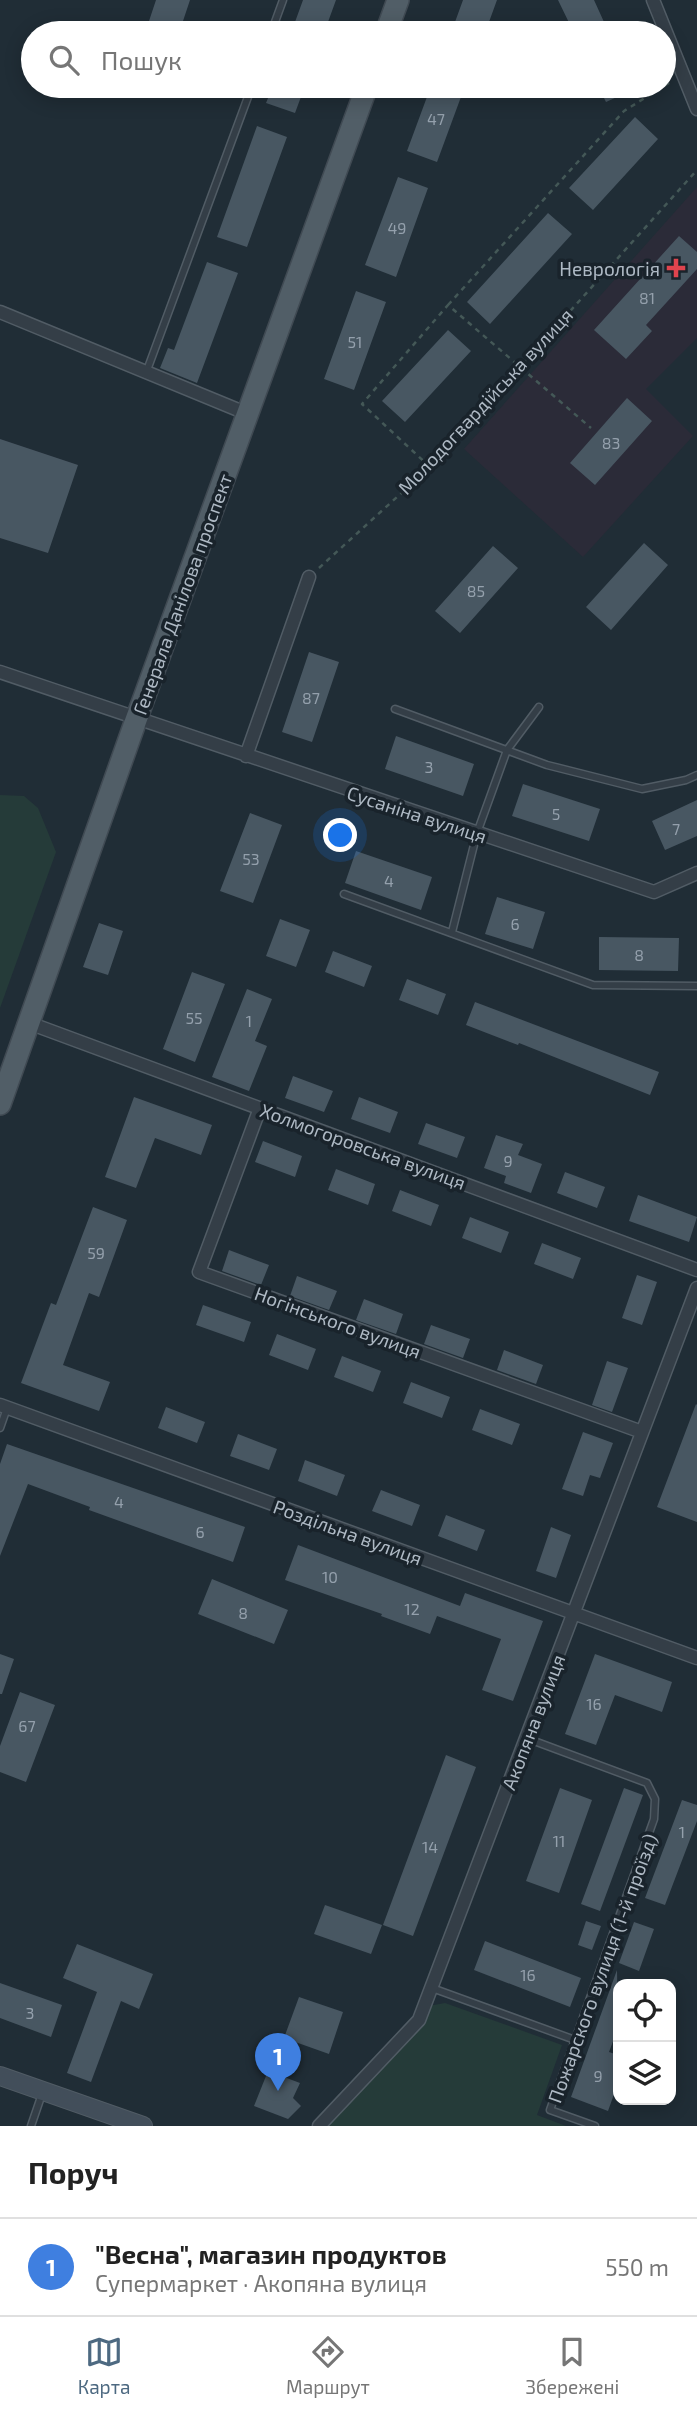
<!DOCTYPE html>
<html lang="uk">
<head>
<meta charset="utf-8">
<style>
  body { margin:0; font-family:"Exo 2",sans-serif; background:#f6f6f6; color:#222 }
  .controls { position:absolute; right:21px; bottom:21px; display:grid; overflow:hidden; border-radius:14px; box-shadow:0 4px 18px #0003 }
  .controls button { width:63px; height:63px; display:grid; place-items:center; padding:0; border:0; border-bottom:2px solid #e0e0e0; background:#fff; color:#222; font:35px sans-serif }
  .you { position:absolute; left:341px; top:836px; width:24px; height:24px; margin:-18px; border:5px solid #fff; border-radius:50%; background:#1a73e8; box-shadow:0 0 0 10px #1a73e833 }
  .badge { display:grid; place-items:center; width:46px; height:46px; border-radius:50%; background:#4d6981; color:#fff; font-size:23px; font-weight:700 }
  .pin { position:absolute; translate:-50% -58px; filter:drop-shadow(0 2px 4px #0008) }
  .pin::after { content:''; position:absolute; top:37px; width:24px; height:21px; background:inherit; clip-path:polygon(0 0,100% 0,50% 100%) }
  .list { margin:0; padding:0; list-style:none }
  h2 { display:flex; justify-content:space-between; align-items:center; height:91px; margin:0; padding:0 28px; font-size:30px }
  h2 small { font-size:23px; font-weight:400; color:#767676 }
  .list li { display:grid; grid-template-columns:46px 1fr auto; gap:21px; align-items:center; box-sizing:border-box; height:98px; padding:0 28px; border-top:2px solid #e0e0e0 }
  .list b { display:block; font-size:26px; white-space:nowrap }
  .list p { margin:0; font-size:23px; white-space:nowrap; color:#767676 }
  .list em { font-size:23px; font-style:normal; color:#767676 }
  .icon { flex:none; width:38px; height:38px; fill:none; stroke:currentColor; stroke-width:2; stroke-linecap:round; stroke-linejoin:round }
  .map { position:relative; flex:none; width:697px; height:2126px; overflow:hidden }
  .search { position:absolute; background:#fff; box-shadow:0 4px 18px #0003; left:21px; right:21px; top:21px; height:77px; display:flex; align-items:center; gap:18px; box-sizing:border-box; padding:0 24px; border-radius:38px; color:#767676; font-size:26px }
  .sheet { height:189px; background:#fff }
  nav { display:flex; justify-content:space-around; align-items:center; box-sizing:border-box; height:98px; border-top:2px solid #e0e0e0; background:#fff; font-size:19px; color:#767676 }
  nav a { display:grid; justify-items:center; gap:4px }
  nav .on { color:#4d6981 }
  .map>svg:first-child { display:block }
</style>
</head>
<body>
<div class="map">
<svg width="697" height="2126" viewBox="0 0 697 2126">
  <rect width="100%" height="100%" fill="#202d36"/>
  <!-- medical -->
  <path fill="#2b2b38" d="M 697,187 L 697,338 L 646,389 L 693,436 L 583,557 L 464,449 Z"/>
  <!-- green -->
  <path fill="#253b39" d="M 0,795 L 24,796 L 38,808 L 56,852 L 0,1008 Z
    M 445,2003 L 562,2045 L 537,2115 L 566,2126 L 318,2126 L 423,2007 Z"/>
  <!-- building -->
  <path fill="#485762" d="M 156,0 L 190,0 L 179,33 L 145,33 Z
    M 303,0 L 336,0 L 324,33 L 291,33 Z
    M 463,0 L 497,0 L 485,33 L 451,33 Z
    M 558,0 L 594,0 L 609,33 L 574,33 Z
    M 273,86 L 305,86 L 295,113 L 266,103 Z
    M 431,86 L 465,86 L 437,162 L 407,151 Z
    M 598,86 L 641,86 L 606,102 Z
    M 635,117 L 658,139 L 593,210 L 569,188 Z
    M 257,126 L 287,137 L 247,247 L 217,237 Z
    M 398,177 L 428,188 L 396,277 L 365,265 Z
    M 548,213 L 572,234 L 490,324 L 467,302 Z
    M 679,236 L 697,252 L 697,269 L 646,325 L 652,331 L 626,359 L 594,330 Z
    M 207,262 L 238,273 L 197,383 L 160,368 L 168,348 L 174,350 Z
    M 356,291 L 386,302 L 354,390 L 324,379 Z
    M 448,330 L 471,351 L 405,422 L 382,401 Z
    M 627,398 L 652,421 L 595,485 L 570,463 Z
    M 0,439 L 78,465 L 48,553 L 0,538 Z
    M 644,543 L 668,565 L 611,630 L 586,607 Z
    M 493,546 L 518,568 L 460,633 L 435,611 Z
    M 309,652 L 339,662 L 312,742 L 282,732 Z
    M 396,736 L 474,764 L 463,796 L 385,769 Z
    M 523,784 L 600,809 L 589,841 L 512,816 Z
    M 697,800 L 697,836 L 665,850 L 652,821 Z
    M 250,813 L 282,825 L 253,903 L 220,891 Z
    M 356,851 L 432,877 L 421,910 L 345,883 Z
    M 497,897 L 545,912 L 533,949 L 485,934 Z
    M 280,919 L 310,930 L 296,967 L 266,956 Z
    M 99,923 L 123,931 L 108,975 L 83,967 Z
    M 599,937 L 679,938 L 678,971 L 599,970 Z
    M 333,951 L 372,966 L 364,987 L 325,972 Z
    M 192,972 L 225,984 L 195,1062 L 163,1049 Z
    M 407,979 L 446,994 L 438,1015 L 399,1000 Z
    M 247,989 L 272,999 L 255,1041 L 267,1046 L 249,1091 L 212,1077 Z
    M 475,1002 L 659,1072 L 650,1095 L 519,1043 L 518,1045 L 466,1025 Z
    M 293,1076 L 333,1091 L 324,1112 L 285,1098 Z
    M 134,1097 L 212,1125 L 201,1155 L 155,1138 L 136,1188 L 105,1177 Z
    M 359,1097 L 398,1112 L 390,1133 L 351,1119 Z
    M 426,1123 L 465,1137 L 457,1158 L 418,1144 Z
    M 496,1135 L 523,1144 L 518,1155 L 542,1164 L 531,1193 L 504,1183 L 506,1176 L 484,1168 Z
    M 263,1141 L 302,1156 L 295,1177 L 255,1162 Z
    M 336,1169 L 375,1184 L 368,1205 L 328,1190 Z
    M 565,1172 L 605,1187 L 597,1208 L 557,1193 Z
    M 400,1190 L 439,1205 L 431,1226 L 392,1211 Z
    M 638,1195 L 697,1217 L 689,1242 L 629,1221 Z
    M 93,1207 L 127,1220 L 99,1297 L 89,1293 L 63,1365 L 110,1382 L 99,1411 L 21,1383 L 51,1303 L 56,1305 Z
    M 470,1217 L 509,1232 L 501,1253 L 462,1238 Z
    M 542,1243 L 581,1258 L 573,1279 L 534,1264 Z
    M 229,1250 L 269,1265 L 261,1285 L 222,1271 Z
    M 637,1275 L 657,1282 L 642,1325 L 622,1318 Z
    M 297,1276 L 337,1291 L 329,1310 L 290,1296 Z
    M 364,1299 L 403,1314 L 396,1334 L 356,1320 Z
    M 203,1305 L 251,1322 L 244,1342 L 196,1325 Z
    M 431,1325 L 470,1339 L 463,1358 L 424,1344 Z
    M 277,1334 L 316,1349 L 308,1370 L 269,1355 Z
    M 504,1350 L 543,1365 L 536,1384 L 497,1370 Z
    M 342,1356 L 381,1371 L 373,1392 L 334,1377 Z
    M 607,1361 L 628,1368 L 612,1412 L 592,1405 Z
    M 411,1382 L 450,1397 L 442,1418 L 403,1403 Z
    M 696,1404 L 697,1405 L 697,1522 L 657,1507 Z
    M 166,1407 L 205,1422 L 197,1443 L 158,1428 Z
    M 480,1409 L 520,1424 L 512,1445 L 472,1430 Z
    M 583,1432 L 613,1443 L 600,1478 L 590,1475 L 583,1496 L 562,1489 Z
    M 238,1434 L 277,1449 L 269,1470 L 230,1456 Z
    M 7,1444 L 245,1527 L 233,1562 L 89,1510 L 90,1507 L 28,1484 L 0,1556 L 0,1464 Z
    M 305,1460 L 345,1475 L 337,1496 L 298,1481 Z
    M 381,1490 L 420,1505 L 412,1526 L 372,1511 Z
    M 446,1515 L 485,1530 L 477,1551 L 438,1536 Z
    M 551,1527 L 571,1535 L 556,1578 L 536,1571 Z
    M 298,1545 L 460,1606 L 465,1593 L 543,1621 L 513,1701 L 482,1690 L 501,1639 L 437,1616 L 430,1634 L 381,1616 L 382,1614 L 285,1580 Z
    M 212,1579 L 288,1610 L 274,1644 L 198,1614 Z
    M 0,1654 L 14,1659 L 2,1694 L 0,1694 Z
    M 595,1654 L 672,1682 L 662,1712 L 615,1695 L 596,1745 L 565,1734 Z
    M 20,1692 L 55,1705 L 26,1782 L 0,1772 L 0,1746 Z
    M 446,1755 L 476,1767 L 413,1936 L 383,1925 Z
    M 560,1788 L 592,1800 L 559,1893 L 526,1881 Z
    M 624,1788 L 643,1795 L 600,1911 L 581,1904 Z
    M 682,1800 L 697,1805 L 697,1821 L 665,1905 L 645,1898 Z
    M 325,1905 L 382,1925 L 371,1954 L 314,1934 Z
    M 586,1921 L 601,1926 L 592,1950 L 578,1945 Z
    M 634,1922 L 654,1929 L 639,1971 L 619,1963 Z
    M 485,1941 L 581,1978 L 570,2007 L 474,1970 Z
    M 77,1944 L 153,1974 L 139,2009 L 121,2001 L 91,2082 L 67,2073 L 97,1992 L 63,1978 Z
    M 617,1970 L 618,2028 L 609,2052 L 618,2055 L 618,2069 L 614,2080 L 618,2083 L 608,2111 L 571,2097 Z
    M 0,1983 L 62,2005 L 51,2037 L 0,2018 Z
    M 299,1997 L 343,2012 L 329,2054 L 284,2038 Z
    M 268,2071 L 300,2083 L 293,2098 L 301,2106 L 288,2119 L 254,2106 Z"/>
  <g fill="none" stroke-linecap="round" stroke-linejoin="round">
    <!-- lane casing -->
    <g stroke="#515c65" stroke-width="9">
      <path id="lane" d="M 271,33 L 283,0
        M 146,373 L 252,86
        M 395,709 L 547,765 L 642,789 L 686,780 L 697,775
        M 344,894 L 593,985 L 697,986
        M 452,932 L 477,833 L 507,750 L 539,707
        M 0,1428 L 7,1408
        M 526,1738 L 647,1783 L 655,1799 L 654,1819 L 550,2110 L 595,2126
        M 432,1988 L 575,2040
        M 31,2126 L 43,2091"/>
    </g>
    <!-- street casing -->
    <g stroke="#515c65" stroke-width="15">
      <path id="street" d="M 653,0 L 697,109
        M 0,312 L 248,414
        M 0,672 L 654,892 L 697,873
        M 246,756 L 309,577
        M 29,1023 L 697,1270
        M 260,1108 L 199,1272 L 642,1432
        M 0,1405 L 697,1658
        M 319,2126 L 419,2020 L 697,1288"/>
    </g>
    <!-- secondary casing -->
    <g stroke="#515c65" stroke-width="20">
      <path id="secondary" d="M 0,2076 L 143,2126"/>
    </g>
    <!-- primary casing -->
    <g stroke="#404a53" stroke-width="24">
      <path id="primary" d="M 386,33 L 398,0
        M 0,1104 L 136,720 L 367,86"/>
    </g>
    <!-- path -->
    <path stroke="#445857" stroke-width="2.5" stroke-dasharray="5 5" stroke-linecap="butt" d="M 448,305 L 624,111 L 672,81
      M 430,467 L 362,404 L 448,305 L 591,428
      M 319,568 L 430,467 L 697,170"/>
    <!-- lane -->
    <use href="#lane" stroke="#343e47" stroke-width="6"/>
    <!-- street -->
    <use href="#street" stroke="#343e47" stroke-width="12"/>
    <!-- secondary -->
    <use href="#secondary" stroke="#424e5a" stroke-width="18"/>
    <!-- primary -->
    <use href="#primary" stroke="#515e67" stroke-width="21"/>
  </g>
  <!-- markers -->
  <path fill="#e0444e" stroke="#19232b" stroke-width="2.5" d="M672.5 257.5h7v7h7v7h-7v7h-7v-7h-7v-7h7z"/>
  <g text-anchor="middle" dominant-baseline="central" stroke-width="7" stroke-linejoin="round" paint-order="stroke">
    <!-- number labels -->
    <g font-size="16" fill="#94a0ac">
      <text x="436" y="118">47</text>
      <text x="397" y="227">49</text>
      <text x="647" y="297">81</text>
      <text x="355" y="341">51</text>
      <text x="611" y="442">83</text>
      <text x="476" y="590">85</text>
      <text x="311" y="697">87</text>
      <text x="429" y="766">3</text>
      <text x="556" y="813">5</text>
      <text x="676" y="828">7</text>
      <text x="251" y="858">53</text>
      <text x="389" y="880">4</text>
      <text x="515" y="923">6</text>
      <text x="639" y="954">8</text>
      <text x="194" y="1017">55</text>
      <text x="249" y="1020">1</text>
      <text x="508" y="1160">9</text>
      <text x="96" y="1252">59</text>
      <text x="119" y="1501">4</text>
      <text x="200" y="1531">6</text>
      <text x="330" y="1576">10</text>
      <text x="412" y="1608">12</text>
      <text x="243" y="1612">8</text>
      <text x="594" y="1703">16</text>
      <text x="27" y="1725">67</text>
      <text x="682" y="1831">1</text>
      <text x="559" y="1840">11</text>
      <text x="430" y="1846">14</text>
      <text x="528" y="1974">16</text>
      <text x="30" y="2012">3</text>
      <text x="598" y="2075">9</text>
    </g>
    <!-- poi labels -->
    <g font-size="19" fill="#aeb9c4" stroke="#19232b" text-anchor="end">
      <text x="660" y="268">Неврологія</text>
    </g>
    <!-- street labels -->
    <g font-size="19" fill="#aeb9c4" stroke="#19232b">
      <text transform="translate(485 401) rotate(-47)">Молодогвардійська вулиця</text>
      <text transform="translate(182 594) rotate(-70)">Генерала Данілова проспект</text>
      <text transform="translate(417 814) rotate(18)">Сусаніна вулиця</text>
      <text transform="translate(363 1146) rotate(20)">Холмогоровська вулиця</text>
      <text transform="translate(338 1322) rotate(20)">Ногінського вулиця</text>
      <text transform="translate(348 1532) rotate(20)">Роздільна вулиця</text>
      <text transform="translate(533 1722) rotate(-69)">Акопяна вулиця</text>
      <text transform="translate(602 1968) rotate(-70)">Пожарского вулиця (1-й проїзд)</text>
    </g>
  </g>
</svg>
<div class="controls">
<button><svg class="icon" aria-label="locate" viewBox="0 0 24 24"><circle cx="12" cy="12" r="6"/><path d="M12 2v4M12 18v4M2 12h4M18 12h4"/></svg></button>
<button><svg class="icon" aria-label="layers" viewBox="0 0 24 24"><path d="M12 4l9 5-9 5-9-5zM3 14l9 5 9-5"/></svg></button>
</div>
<div class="you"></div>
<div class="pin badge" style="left:278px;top:2091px;background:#3f7fe0">1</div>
<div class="search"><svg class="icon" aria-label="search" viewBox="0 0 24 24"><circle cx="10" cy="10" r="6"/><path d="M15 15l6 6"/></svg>Пошук</div>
</div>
<section class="sheet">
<h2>Поруч<small></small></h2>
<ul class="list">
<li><span class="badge" style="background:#3f7fe0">1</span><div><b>&quot;Весна&quot;, магазин продуктов</b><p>Супермаркет · Акопяна вулиця</p></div><em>550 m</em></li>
</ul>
</section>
<nav>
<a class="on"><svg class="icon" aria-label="map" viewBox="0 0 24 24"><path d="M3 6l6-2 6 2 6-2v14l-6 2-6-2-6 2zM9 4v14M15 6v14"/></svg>Карта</a>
<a><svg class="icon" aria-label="directions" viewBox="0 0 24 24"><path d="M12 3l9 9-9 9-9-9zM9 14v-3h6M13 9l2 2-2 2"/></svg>Маршрут</a>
<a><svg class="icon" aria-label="saved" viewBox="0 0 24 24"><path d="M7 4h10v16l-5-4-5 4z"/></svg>Збережені</a>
</nav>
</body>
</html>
